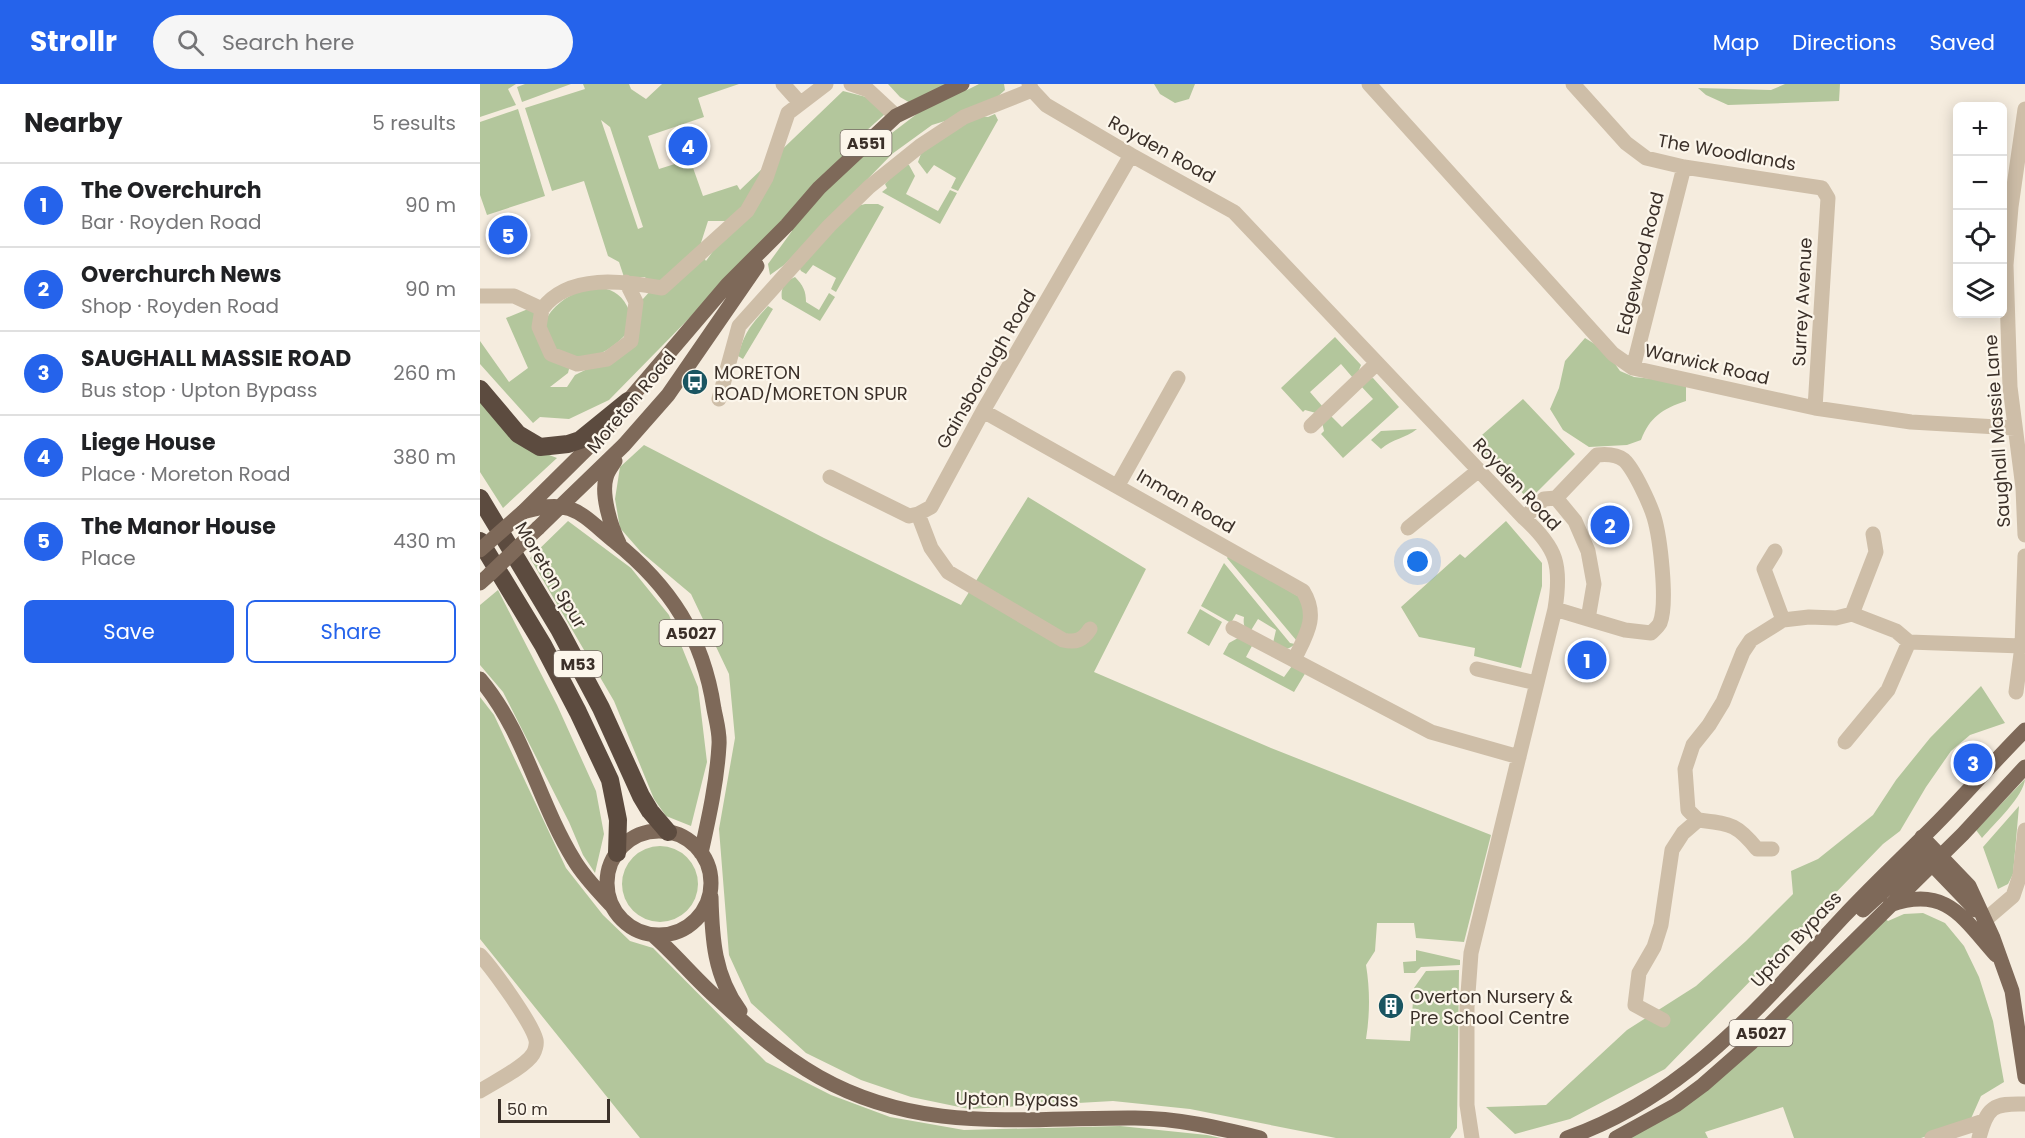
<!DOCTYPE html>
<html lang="en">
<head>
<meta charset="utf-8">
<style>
  body { margin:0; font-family:Poppins,sans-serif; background:#f6f6f6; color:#202124 }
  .controls { position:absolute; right:18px; top:18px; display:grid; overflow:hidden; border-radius:9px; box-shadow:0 3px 15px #0003 }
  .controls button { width:54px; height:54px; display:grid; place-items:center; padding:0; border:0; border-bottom:2px solid #e0e0e0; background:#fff; color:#202124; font:30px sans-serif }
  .scale { position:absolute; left:18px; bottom:15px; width:112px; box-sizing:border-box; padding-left:6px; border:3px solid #3b3029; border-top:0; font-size:16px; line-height:21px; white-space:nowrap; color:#3b3029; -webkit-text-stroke:4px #fcf6eb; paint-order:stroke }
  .you { position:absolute; left:938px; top:478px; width:21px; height:21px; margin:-15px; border:4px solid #fff; border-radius:50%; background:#1a73e8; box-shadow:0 0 0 9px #1a73e833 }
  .badge { display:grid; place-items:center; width:39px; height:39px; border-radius:50%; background:#2563eb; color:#fff; font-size:20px; font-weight:700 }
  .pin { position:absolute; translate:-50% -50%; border:3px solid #fff; box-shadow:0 2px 6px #0006 }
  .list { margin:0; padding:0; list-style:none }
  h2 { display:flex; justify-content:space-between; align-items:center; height:78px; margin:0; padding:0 24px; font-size:26px }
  h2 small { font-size:20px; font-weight:400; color:#757577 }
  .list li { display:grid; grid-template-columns:39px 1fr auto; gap:18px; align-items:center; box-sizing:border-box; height:84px; padding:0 24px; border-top:2px solid #e0e0e0 }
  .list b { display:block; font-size:22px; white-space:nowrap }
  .list p { margin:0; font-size:20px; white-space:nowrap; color:#757577 }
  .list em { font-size:20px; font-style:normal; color:#757577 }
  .actions { display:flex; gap:12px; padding:18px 24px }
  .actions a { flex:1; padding:14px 0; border:2px solid #2563eb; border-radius:9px; text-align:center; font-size:21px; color:#2563eb }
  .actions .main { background:#2563eb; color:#fff }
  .icon { flex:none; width:33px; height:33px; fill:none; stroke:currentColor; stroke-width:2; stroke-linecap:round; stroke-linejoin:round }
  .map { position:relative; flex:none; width:1545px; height:1054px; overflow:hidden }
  header { display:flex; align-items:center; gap:36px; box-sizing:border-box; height:84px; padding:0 30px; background:#2563eb; color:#fff }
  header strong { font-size:28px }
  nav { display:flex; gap:33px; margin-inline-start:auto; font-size:21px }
  .search { width:420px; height:54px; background:#f6f6f6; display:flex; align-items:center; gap:15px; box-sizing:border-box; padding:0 21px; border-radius:33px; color:#757577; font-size:22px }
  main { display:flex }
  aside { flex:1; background:#fff }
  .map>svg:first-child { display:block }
</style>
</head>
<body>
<header>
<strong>Strollr</strong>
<div class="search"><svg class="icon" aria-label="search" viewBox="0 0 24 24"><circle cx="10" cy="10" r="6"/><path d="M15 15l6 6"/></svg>Search here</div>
<nav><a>Map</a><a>Directions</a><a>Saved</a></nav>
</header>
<main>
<aside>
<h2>Nearby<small>5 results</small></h2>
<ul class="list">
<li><span class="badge">1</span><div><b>The Overchurch</b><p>Bar · Royden Road</p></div><em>90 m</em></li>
<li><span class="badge">2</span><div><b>Overchurch News</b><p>Shop · Royden Road</p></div><em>90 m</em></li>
<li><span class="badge">3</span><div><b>SAUGHALL MASSIE ROAD</b><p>Bus stop · Upton Bypass</p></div><em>260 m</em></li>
<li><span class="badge">4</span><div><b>Liege House</b><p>Place · Moreton Road</p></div><em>380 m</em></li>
<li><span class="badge">5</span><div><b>The Manor House</b><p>Place</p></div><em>430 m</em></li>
</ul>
<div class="actions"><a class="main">Save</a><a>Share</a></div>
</aside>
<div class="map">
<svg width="1545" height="1054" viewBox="0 0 1545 1054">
  <rect width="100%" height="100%" fill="#f5ecde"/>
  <!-- green -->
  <path fill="#b3c69c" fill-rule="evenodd" d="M 0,0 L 36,0 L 28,5 L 36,21 L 0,33 Z
    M 45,0 L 91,0 L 42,18 L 37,3 Z
    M 103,0 L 149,0 L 151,5 L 166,15 L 182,0 L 259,0 L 218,14 L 224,33 L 168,52 L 179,85 L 217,73 L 219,78 L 212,81 L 223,112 L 257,101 L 260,106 L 363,7 L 390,14 L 405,30 L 376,56 L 375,62 L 387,68 L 442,26 L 420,13 L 408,0 L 486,0 L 487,6 L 499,0 L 524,0 L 525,6 L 504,25 L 452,41 L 412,70 L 304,181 L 290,191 L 288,180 L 312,147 L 306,132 L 231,212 L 129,316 L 89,335 L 60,333 L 53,339 L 0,280 L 0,257 L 29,298 L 48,284 L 26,234 L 48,225 L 67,234 C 81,208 130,188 147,222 C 151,228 150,238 150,245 C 140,259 121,273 102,275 C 97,275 89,271 84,270 L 91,277 L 88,289 L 70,303 L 87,303 L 95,291 L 144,267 L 157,246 L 153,226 L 172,205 L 165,193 L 144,193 L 139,178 L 128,172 L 104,97 L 72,107 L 45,24 L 105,5 ZM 121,36 L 130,43 L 163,143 L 158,145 ZM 228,137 L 249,137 L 248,146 L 226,177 L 219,165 Z
    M 674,0 L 715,0 L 709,15 L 695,19 L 680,10 Z
    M 1305,0 L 1360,0 L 1359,17 L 1248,21 L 1226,11 L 1218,4 L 1291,6 Z
    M 38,25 L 65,112 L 7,131 L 0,111 L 0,38 Z
    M 515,30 L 518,36 L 478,107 L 471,104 L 476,94 L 454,81 L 447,90 L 438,78 L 442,67 L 498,32 L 508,33 Z
    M 422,81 L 429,81 L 435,92 L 426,110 L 458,127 L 470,106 L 477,109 L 460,140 L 402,108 L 407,104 L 405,100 Z
    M 385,120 L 398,120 L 404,123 L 356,208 L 351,205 L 356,194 L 333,181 L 326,190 L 321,187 L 319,183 L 374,123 Z
    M 315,193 C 323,201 326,207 326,218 L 339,226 L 349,209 L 355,213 L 340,237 L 302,215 C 300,204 305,197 315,193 Z
    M 288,222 L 293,225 L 263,275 L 258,272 C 265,247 271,241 288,222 Z
    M 855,253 L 881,281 L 877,291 L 873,294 L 861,280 L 830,308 L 843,323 L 836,329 L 825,326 L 823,328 L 801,304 Z
    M 1105,254 L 1126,267 L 1140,287 L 1154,293 L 1183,296 L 1206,302 L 1206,317 C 1182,325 1170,333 1161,356 L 1147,361 L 1109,363 L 1083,346 L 1070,325 L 1079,304 L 1085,277 Z
    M 893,294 L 919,323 L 863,374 L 841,350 L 844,347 L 842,338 L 849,330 L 862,343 L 893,315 L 880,301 L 888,295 Z
    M 1043,315 L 1095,370 L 1049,416 L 994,358 Z
    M 0,317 L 38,359 L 77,374 L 23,424 L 0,388 Z
    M 937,345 C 925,355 913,354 901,365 L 891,356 L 901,347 Z
    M 164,361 L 344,454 L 481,521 L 548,413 L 666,485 L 614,588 L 791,664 L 1011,751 L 984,858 L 936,854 L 934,839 L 897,839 L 895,867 L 886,881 C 890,906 890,930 886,955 L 930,957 L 934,904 L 946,887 L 979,886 L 977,1044 L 970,1054 L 856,1054 L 710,1025 L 633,1017 L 489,1025 L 431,1013 L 381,996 L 326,969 L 271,919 L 249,871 L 239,745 L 255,654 L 249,590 L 211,510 L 161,468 L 140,444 L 135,415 L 140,383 Z
    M 88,437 L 151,484 L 189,531 L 218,603 L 227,678 L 211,742 L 186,732 L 174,715 L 134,617 L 50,474 Z
    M 1026,437 L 1062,479 L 1062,502 L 1041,584 L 994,572 L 995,564 L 939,553 L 921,523 L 980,470 L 985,474 Z
    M 749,471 L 821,514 L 827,535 L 816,556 L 747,474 Z
    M 744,479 L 810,559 L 815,560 C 806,568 802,565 793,559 L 796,546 L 778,535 L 770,548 C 764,544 763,540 764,533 L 756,530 L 751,539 L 721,522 Z
    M 18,506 L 77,621 L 116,707 L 124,750 L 115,789 L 103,771 L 89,738 L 23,608 L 0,581 L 0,521 Z
    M 720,525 L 742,538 L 729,562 L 707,549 Z
    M 758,554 L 773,560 L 766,573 L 804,593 L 812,582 L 826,588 L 814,608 L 743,570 L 749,559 Z
    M 1501,602 L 1525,639 L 1490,651 L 1471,667 L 1446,703 L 1420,747 L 1403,760 L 1185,985 L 1090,1035 L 1035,1050 L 1006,1023 L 1066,1021 L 1147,946 L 1216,902 L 1266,857 L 1313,810 L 1311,787 L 1338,775 L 1393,731 L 1416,696 L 1450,654 Z
    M 0,613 L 14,631 L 86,784 L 123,831 L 150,857 L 173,864 L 286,978 L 351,1011 L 410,1033 L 484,1046 L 640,1042 L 727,1051 L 741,1054 L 160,1054 L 0,855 Z
    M 1545,695 C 1544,712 1514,740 1502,754 L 1496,746 Z
    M 1539,722 L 1533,790 L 1528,800 L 1518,805 L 1503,763 Z
    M142 800a38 38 0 1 1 76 0a38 38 0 1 1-76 0Z
    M 1443,829 L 1465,839 L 1484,862 L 1499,893 L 1513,937 L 1524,998 L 1501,1012 L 1489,1039 L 1441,1054 L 1314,1054 L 1303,1023 L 1225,1048 L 1228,1054 L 1151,1054 L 1404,834 L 1408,837 L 1424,830 Z
    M 936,866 L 980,876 L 980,881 L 941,883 L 935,889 L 924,889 L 923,878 L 936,877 Z"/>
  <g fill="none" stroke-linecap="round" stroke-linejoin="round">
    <!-- minor -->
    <path stroke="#cebea8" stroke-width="15" d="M 303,0 L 320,19
      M 371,0 L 388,6 L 416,32
      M 549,0 L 552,6 L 566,21 L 651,71 L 754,128 L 1044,434 C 1077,464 1082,481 1075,525 L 991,869 L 987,923 L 987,1021 L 992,1054
      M 889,0 L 1133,270 L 1153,284 L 1335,324 L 1431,338 L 1535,344
      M 1093,0 L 1146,59 L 1166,74 L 1204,83 L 1342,104 L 1348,114 L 1335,324
      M 1545,25 L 1531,123 L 1526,181 L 1530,303 L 1543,404 L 1545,451
      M 0,212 L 34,212 L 62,225 C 89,189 144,197 182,204 L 267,127 L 286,94 L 308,29 L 346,0
      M 62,225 L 59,243 L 71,270 L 97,280 L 127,275 L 151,257 L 156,218 L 146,198
      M 1153,284 L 1204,83
      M 239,315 L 259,242 L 349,142 L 389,103 L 440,62 L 484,33 L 552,6
      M 503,327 L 823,507 C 839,533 826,551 814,576
      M 831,342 L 897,279
      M 350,393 L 429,432 L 438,430 L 451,423 L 503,327 L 651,71
      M 638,401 L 698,294
      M 1076,414 L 1117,371 C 1126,370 1136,370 1144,376 C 1154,385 1170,420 1174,433 C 1180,453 1188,519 1180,539 C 1178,543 1174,546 1171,549 L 1145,546 L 1108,535
      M 438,430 L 451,464 L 468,488 L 583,556 C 596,559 603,556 610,545
      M 1044,434 L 1064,415 L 1076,414 L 1095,437 L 1108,467 L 1114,500 L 1108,535 L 1075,525
      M 928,444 L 999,386
      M 1295,467 L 1284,485 L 1303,536
      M 1372,530 L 1396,468 L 1393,450
      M 753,544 L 951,648 L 1039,673
      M 997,585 L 1056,599
      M 1536,608 L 1542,562 L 1545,472
      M 1365,658 L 1408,606 L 1429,558
      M 1218,736 L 1208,726 L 1205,685 L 1213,661 L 1229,641 L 1243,618 L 1263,568 L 1271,556 L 1303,536 L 1329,533 L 1356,534 L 1372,530 L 1416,547 L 1429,558 L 1542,562
      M 1218,736 C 1250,740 1256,739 1277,765 L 1292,765
      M 1505,836 L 1533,812 L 1540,791 L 1545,746
      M 0,871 C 13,885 52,939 56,956 C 57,960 55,967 53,970 C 45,983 14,998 0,1007
      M 1183,936 L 1155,921 L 1159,889 L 1174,863 L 1181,841 L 1192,766 L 1203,749 L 1218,736
      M 1452,1054 L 1504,1037
      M 1499,1054 C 1507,1023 1513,1019 1545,1020"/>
    <!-- major -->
    <path stroke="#7e6959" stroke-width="15" d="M 135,377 C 132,382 127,388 126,394 C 121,411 131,443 139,459
      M 46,427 C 92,414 100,429 134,457 C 190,502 223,552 234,625 C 236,636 240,649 239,661 C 237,697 229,733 221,769
      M 43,428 L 127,345 L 148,317 L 247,201 L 307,141 L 339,104 L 416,32 L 482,0
      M 58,444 L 144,361 L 188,311 L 277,182
      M 0,499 L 10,490
      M 0,595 C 45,648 58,718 94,776 C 104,793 119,808 132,822
      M127 799a52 52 0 1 1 104 0a52 52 0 1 1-104 0Z
      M 1442,753 L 1489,802 L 1513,854 L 1532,907 L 1545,993
      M 1444,772 L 1496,826
      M 231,813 C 232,854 234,892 260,927
      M 1410,821 C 1466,801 1483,834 1516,871
      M 1383,826 L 1443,771 L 1448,769 L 1460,771
      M 173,851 C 196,871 215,895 238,915 C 269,944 302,972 339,993 C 442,1051 543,1033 655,1034 C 697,1034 739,1044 780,1054
      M 1087,1054 C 1205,1013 1281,921 1364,832 C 1393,801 1424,772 1454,742 C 1485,711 1514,677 1545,646
      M 1136,1054 L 1196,1021 L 1223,1001 L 1272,958 L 1483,750 L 1545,683"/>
    <!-- highway -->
    <path stroke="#5c4b3f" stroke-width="18" d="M 0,305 L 38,350 L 60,363 L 88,360 L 100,356 L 148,317
      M 0,414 L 79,545 L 121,624 L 161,712 L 170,727 L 188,748
      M 0,457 L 63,561 L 98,628 L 130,696 L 138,736 L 137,769"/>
    <!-- major-bridge -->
    <path stroke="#7e6959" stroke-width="15" d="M 0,466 L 43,428
      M 10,490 L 58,444"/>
  </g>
  <!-- icons -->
  <defs>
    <g id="bus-disc" transform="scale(1.35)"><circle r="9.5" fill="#1a5561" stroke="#fcf6eb"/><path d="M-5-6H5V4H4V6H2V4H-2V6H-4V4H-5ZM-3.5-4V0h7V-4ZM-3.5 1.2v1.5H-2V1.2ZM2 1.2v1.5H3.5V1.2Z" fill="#fff"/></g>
    <g id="building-disc" transform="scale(1.35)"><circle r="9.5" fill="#1a5561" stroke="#fcf6eb"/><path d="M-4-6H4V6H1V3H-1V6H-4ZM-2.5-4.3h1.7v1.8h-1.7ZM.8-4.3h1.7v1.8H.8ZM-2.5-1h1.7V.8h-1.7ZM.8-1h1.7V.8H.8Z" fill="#fff"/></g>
  </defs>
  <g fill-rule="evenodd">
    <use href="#bus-disc" x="215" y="298"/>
    <use href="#building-disc" x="911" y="922"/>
  </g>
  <g text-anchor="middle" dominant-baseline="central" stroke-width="4.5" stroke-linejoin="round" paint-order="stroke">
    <!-- shield labels -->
    <g fill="#fcf6eb" stroke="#756b63" stroke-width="1.5">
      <rect x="360.5" y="46" width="51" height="26" rx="4.5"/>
      <rect x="179.5" y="536" width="63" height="26" rx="4.5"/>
      <rect x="74" y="567" width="48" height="26" rx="4.5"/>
      <rect x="1249.5" y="936" width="63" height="26" rx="4.5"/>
    </g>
    <g font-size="16" font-weight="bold" fill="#3b3029">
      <text x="386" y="59">A551</text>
      <text x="211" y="549">A5027</text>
      <text x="98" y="580">M53</text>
      <text x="1281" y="949">A5027</text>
    </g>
    <!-- street labels -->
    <g font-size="18" fill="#3b3029" stroke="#fcf6eb">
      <text transform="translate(682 65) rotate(29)">Royden Road</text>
      <text transform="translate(1247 68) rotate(10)">The Woodlands</text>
      <text transform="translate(1160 179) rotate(-76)">Edgewood Road</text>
      <text transform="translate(1322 218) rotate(-87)">Surrey Avenue</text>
      <text transform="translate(1227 280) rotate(13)">Warwick Road</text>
      <text transform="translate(506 285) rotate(-60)">Gainsborough Road</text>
      <text transform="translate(151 318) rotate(-50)">Moreton Road</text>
      <text transform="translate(1517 347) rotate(-94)">Saughall Massie Lane</text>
      <text transform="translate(1037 400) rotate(47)">Royden Road</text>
      <text transform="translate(706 417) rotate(30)">Inman Road</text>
      <text transform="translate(71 491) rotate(59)">Moreton Spur</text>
      <text transform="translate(1316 855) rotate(-47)">Upton Bypass</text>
      <text transform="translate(537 1015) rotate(1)">Upton Bypass</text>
    </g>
    <!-- poi labels -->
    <g font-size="18" fill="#3b3029" stroke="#fcf6eb" text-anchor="start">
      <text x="234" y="288">MORETON<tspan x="234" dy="21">ROAD/MORETON SPUR</tspan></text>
      <text x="930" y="912">Overton Nursery &amp;<tspan x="930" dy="21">Pre School Centre</tspan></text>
    </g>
  </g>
</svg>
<div class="controls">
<button>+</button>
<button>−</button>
<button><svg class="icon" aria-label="locate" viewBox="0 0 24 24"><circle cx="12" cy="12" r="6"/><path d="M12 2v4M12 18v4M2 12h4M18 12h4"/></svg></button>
<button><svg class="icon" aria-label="layers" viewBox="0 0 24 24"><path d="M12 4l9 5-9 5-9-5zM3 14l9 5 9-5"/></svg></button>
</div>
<div class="scale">50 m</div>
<div class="you"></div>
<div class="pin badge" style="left:1107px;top:576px">1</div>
<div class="pin badge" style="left:1130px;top:441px">2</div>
<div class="pin badge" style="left:1493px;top:679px">3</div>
<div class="pin badge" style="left:208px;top:62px">4</div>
<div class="pin badge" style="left:28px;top:151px">5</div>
</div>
</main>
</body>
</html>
